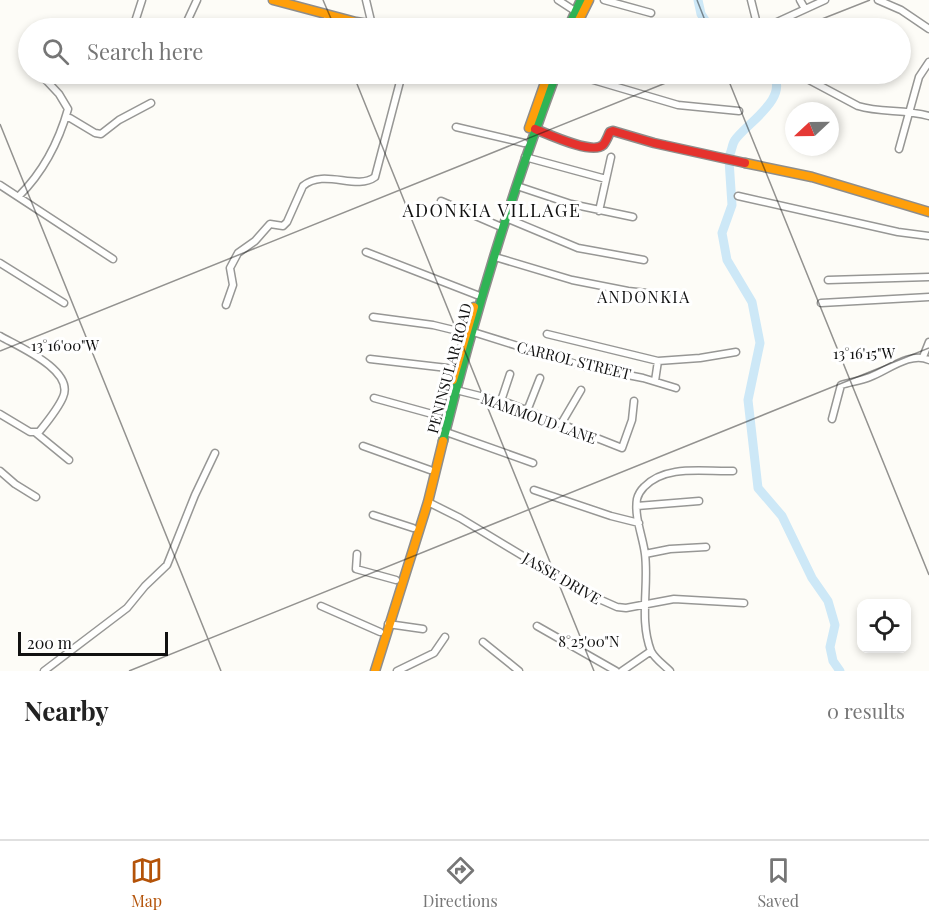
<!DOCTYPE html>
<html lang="en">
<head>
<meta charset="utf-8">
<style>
  body { margin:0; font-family:"Playfair Display",serif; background:#f6f6f6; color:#222 }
  .controls { position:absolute; right:18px; bottom:18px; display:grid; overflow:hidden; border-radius:12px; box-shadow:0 3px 9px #0003 }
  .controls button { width:54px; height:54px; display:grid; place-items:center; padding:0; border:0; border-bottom:2px solid #e0e0e0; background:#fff; color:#222; font:30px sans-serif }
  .compass { position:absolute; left:785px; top:102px; width:54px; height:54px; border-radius:50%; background:#fff; box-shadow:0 3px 9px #0003; rotate:248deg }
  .scale { position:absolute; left:18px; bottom:15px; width:150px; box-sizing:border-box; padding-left:6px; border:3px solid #111; border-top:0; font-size:16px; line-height:21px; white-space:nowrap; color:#111; -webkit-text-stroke:4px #fff; paint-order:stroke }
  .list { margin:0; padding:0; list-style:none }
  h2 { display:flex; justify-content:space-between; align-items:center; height:78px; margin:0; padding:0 24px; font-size:26px }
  h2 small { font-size:20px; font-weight:400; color:#767676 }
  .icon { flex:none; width:33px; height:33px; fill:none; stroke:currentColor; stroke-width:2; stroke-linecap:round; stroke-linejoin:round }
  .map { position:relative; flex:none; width:929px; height:671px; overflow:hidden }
  .search { position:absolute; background:#fff; box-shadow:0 3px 9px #0003; left:18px; right:18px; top:18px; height:66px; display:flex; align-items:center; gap:15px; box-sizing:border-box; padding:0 21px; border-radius:33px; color:#767676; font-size:22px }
  .sheet { height:168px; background:#fff }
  nav { display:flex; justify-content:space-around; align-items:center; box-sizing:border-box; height:84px; border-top:2px solid #e0e0e0; background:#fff; font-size:16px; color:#767676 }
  nav a { display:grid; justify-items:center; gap:3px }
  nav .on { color:#b45309 }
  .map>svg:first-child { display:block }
</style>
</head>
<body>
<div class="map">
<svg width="929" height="671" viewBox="0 0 929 671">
  <rect width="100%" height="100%" fill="#fdfcf7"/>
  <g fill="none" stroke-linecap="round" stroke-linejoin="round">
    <!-- river -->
    <path stroke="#cde8f7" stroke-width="9" d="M 698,0 L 701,14 L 710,28
      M 740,74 L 742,75 L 755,74
      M 730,154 C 732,150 732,144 735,140 C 746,124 791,97 772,74
      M 729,160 L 732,205 L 722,233 L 727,260 L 752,302 L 760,343 L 748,400 L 758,488 L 782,516 L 812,578 L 828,601 L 835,625 L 830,647 L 833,661 L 840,671"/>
    <!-- street casing -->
    <g stroke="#979795" stroke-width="9">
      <path id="street" d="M 366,0 L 372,25
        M 558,0 L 578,13
        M 604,0 L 651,13
        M 751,0 L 758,28
        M 800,0 L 805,9
        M 878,0 L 901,10 L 929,29
        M 133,28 L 142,0
        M 184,28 L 197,0
        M 323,28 L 329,15
        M 764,28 L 825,0
        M 573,74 L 678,105 L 739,111
        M 798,74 L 858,106 C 881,113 904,109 929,116
        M 66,118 L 70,118 L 95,133 L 101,134 L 119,120 L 151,103
        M 456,127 L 524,143
        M 899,149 L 919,77 L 929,62
        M 525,157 L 606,179
        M 0,185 L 113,259
        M 517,186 L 571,204 L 633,217
        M 19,196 C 43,172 59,141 68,109 L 59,94 L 44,78
        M 738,196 L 898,232 L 929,236
        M 441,201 L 499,226
        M 599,211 L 611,157
        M 506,218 L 578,248 L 644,260
        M 366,252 L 477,295
        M 495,257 L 572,280 L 628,291 L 666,295
        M 0,263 L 64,303
        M 828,280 L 929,277
        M 821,303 L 929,297
        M 226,305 L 233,285 L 230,268 L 238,253 L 255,241 L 270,224 L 283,226 L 287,222 L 303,186 C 324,168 356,191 375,177 L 402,74
        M 373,317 L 433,325 L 470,334
        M 473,332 L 582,366 L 643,378 L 676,388
        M 547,334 L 658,361 L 700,358 L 736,352
        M 0,336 C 17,346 75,370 63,397 C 58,409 47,422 39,432 L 30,432 L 0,414
        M 923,357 L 929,342
        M 370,359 L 456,369
        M 655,381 L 658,361
        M 456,390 L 508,403 L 622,448 L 632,420 L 634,401
        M 374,398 L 443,417
        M 501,401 L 510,374
        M 527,411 L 540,378
        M 832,419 L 841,385 C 850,382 860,381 870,377 C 887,371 910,351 929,360
        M 561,424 L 581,390
        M 446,432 L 533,463
        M 36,433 L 69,460
        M 363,446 L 430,470
        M 0,471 L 15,484 L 36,497
        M 534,490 L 611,516 L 639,523
        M 428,502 L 460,518 L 581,591 L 617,607 L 626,608 L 674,599 L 744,603
        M 637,506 L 699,501
        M 373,515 L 413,528
        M 357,554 L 356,569 L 396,580
        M 645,554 L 670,549 L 706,547
        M 321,606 L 380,632
        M 388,624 L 423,629
        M 537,626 L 616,671
        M 483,642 L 519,671
        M 44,671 L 127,608 L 145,586 L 167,565 L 195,495 L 215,453
        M 397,671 L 434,653 L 445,637
        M 622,671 L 651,651
        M 670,671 C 664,665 655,659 651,651 C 639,620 649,586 645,554 C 643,537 634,517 637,499 C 638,495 641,490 644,487 C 666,464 704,472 733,471"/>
    </g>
    <!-- fast casing -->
    <g stroke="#8e8d8b" stroke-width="11">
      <path id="fast" d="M 568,28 L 581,0
        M 521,74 L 552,81
        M 443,441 C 474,317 511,194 556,74"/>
    </g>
    <!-- slow casing -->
    <g stroke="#8e8d8b" stroke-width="11">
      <path id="slow" d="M 273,0 L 356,22 L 395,28
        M 575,28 L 589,0
        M 529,128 L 548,74
        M 745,163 L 812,177 L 929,212
        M 453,380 L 474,307
        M 375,671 L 428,502 L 443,441"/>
    </g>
    <!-- jam casing -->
    <g stroke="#8e8d8b" stroke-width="11">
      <path id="jam" d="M 535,129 C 548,134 592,155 603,145 C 606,142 608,136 610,132 L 613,131 L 654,143 L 745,163"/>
    </g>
    <!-- street -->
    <use href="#street" stroke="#fffffe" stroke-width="6"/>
    <!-- fast -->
    <use href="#fast" stroke="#30b455" stroke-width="8"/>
    <!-- slow -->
    <use href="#slow" stroke="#ff9f0a" stroke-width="8"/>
    <!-- jam -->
    <use href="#jam" stroke="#e5322d" stroke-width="8"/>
  </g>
  <!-- ticks -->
  <path fill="none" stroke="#111" stroke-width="1.5" stroke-opacity="0.45" d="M 323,0 L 335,28M 697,0 L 708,28M 799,28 L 870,0M 353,74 L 594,671M 726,74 L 929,575M 0,124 L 221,671M 0,351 L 688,74M 129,671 L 929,348"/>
  <g text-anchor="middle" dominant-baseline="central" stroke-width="6" stroke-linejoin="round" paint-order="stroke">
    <!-- street labels -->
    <g font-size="15" fill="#111" stroke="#fff">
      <text transform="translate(574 360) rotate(14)">CARROL STREET</text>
      <text transform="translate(449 368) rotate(-75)">PENINSULAR ROAD</text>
      <text transform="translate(539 418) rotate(20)">MAMMOUD LANE</text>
      <text transform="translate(562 578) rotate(30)">JASSE DRIVE</text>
    </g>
    <!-- neighbourhood labels -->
    <g font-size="16" letter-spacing="1.5" fill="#111" stroke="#fff">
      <text x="644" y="296">ANDONKIA</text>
    </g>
    <!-- quarter labels -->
    <g font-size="18" letter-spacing="1.5" fill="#111" stroke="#fff">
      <text x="492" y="210">ADONKIA VILLAGE</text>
    </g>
  </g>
  <g font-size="15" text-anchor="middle" fill="#111" stroke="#fff" stroke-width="6" stroke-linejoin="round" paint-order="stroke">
    <text x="65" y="351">13°16'00"W</text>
    <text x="864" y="359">13°16'15"W</text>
    <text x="589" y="647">8°25'00"N</text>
  </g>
</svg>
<div class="controls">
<button><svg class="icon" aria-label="locate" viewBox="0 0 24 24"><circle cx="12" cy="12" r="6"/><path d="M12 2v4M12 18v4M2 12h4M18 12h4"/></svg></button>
</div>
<svg class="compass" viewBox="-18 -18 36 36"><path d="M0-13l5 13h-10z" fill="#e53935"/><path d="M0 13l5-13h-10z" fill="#767676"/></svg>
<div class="scale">200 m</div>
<div class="search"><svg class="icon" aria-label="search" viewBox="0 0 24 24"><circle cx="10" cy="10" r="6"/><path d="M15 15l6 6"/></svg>Search here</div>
</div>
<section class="sheet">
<h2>Nearby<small>0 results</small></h2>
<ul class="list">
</ul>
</section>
<nav>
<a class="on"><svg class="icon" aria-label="map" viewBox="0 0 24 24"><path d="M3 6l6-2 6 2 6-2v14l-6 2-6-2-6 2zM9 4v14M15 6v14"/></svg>Map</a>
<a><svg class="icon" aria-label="directions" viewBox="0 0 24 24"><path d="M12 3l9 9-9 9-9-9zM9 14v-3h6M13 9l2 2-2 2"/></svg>Directions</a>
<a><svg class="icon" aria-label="saved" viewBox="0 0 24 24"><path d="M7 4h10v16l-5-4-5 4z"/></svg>Saved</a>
</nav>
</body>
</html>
